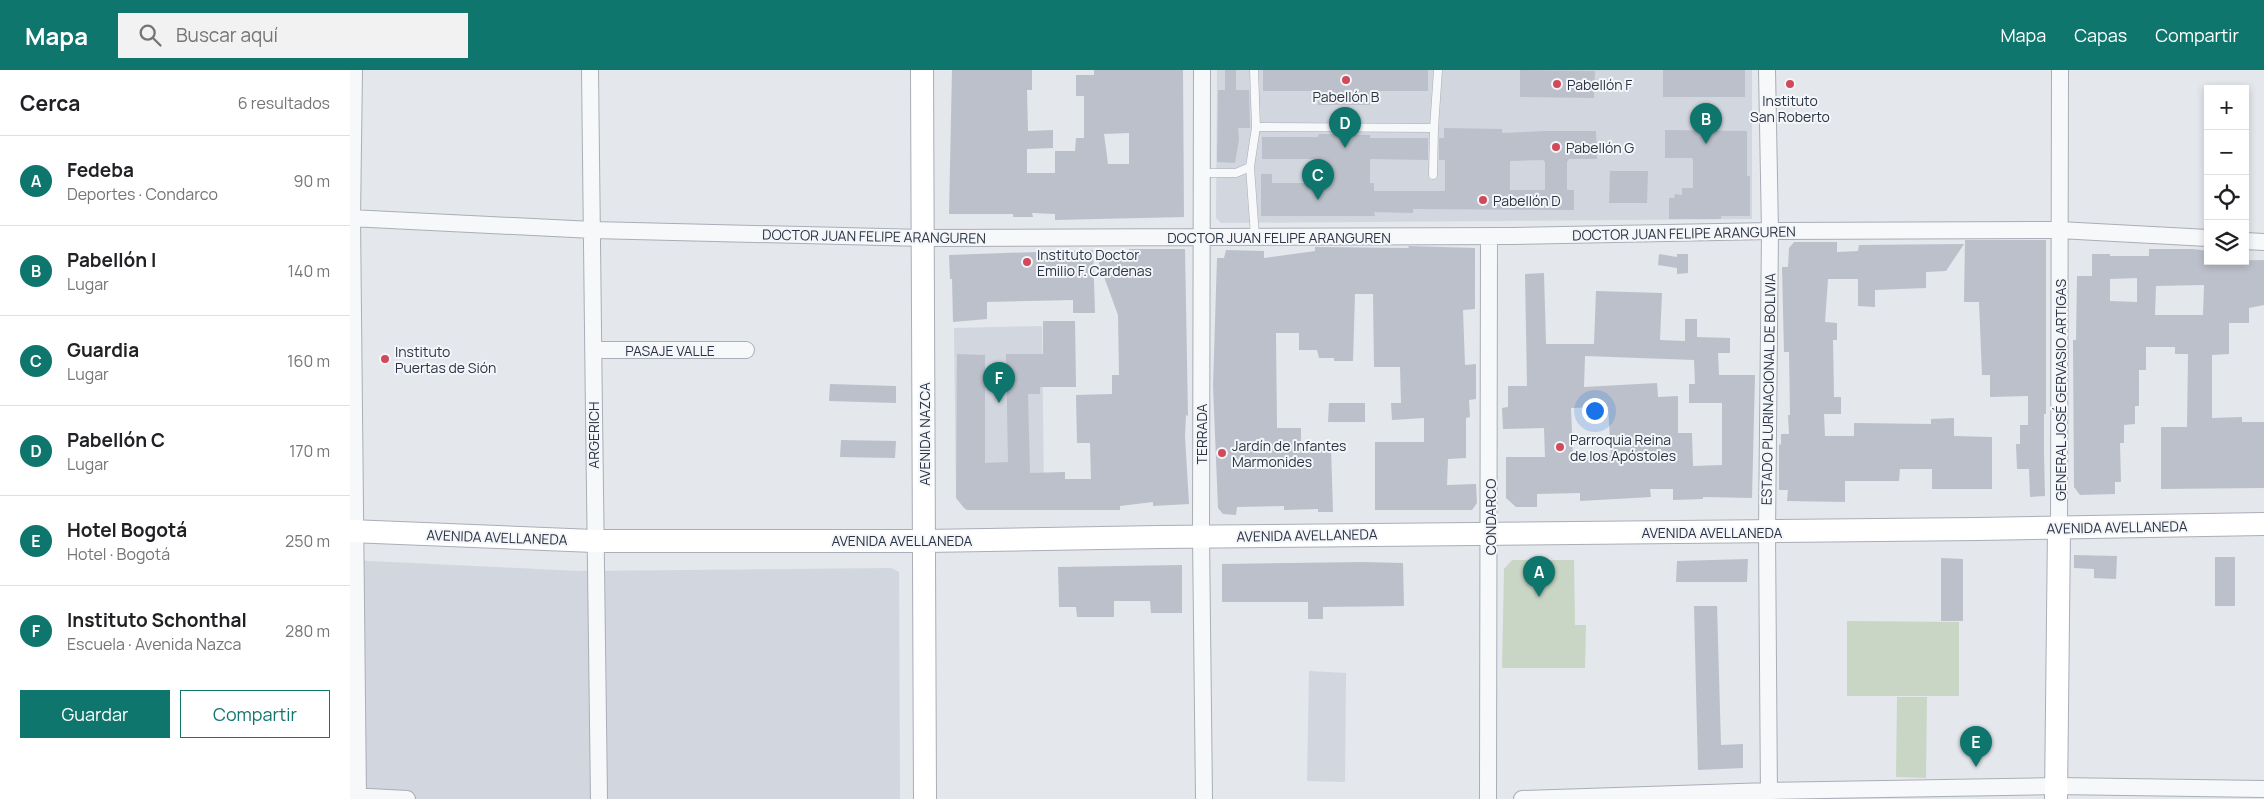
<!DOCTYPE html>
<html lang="es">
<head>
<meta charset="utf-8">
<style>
  body { margin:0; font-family:Manrope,sans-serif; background:#f2f2f2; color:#202124 }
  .controls { position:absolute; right:15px; top:15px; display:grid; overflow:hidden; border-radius:0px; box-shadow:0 2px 8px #0003 }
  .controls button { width:45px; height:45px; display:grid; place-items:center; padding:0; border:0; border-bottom:1px solid #e0e0e0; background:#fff; color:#202124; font:25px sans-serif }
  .you { position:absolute; left:1244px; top:340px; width:18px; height:18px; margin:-12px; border:4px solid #fff; border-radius:50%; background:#1a73e8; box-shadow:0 0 0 8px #1a73e833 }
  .badge { display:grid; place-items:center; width:32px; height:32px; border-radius:50%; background:#0f766e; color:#fff; font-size:16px; font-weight:700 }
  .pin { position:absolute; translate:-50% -41px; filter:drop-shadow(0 1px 2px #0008) }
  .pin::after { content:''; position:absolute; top:26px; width:18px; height:15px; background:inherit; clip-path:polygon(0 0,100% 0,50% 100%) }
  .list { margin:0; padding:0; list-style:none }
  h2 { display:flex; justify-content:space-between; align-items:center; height:65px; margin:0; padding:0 20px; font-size:21px }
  h2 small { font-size:16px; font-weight:400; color:#757577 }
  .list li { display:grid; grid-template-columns:32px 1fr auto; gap:15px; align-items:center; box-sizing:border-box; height:90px; padding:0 20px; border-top:1px solid #e0e0e0 }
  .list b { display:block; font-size:19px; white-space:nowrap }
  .list p { margin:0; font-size:16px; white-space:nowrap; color:#757577 }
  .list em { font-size:16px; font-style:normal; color:#757577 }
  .actions { display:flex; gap:10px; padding:15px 20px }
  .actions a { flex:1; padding:11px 0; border:1px solid #0f766e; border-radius:0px; text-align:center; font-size:18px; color:#0f766e }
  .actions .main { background:#0f766e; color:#fff }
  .icon { flex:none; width:28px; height:28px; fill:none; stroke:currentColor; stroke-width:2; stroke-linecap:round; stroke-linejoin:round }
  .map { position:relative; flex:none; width:1914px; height:729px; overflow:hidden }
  header { display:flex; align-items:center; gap:30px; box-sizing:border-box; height:70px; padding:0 25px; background:#0f766e; color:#fff }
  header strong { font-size:24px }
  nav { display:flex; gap:28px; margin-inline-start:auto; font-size:18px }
  .search { width:350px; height:45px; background:#f2f2f2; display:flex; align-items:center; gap:12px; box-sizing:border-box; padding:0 18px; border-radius:0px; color:#757577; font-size:19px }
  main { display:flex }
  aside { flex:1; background:#fff }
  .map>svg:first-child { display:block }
</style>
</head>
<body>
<header>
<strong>Mapa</strong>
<div class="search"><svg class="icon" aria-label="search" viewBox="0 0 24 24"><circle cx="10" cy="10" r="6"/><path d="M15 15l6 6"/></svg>Buscar aquí</div>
<nav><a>Mapa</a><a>Capas</a><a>Compartir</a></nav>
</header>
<main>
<aside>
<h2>Cerca<small>6 resultados</small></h2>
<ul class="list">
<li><span class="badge">A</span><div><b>Fedeba</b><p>Deportes · Condarco</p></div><em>90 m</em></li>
<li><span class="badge">B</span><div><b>Pabellón I</b><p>Lugar</p></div><em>140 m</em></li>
<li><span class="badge">C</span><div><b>Guardia</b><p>Lugar</p></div><em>160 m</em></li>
<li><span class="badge">D</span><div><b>Pabellón C</b><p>Lugar</p></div><em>170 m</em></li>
<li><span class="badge">E</span><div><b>Hotel Bogotá</b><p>Hotel · Bogotá</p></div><em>250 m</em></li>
<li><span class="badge">F</span><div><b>Instituto Schonthal</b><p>Escuela · Avenida Nazca</p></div><em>280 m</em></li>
</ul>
<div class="actions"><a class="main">Guardar</a><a>Compartir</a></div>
</aside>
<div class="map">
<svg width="1914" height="729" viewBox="0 0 1914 729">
  <rect width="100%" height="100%" fill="#e4e7ec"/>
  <!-- built -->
  <path fill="#d2d6de" d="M 867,0 L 1402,0 L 1402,149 L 871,153 L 866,148 Z
    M 692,256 L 694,427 L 606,428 L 604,258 Z
    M 0,490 L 229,501 L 541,498 L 549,502 L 550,729 L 0,729 Z
    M 959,601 L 996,603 L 995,712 L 957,711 Z"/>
  <!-- green -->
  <path fill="#c9d6c5" d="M 1162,490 L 1224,490 L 1225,555 L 1236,555 L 1235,598 L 1152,598 L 1154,499 Z
    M 1497,551 L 1609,552 L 1609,626 L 1497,626 Z
    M 1547,627 L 1577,627 L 1576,708 L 1546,707 Z"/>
  <!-- building -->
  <path fill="#bbc0ca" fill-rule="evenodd" d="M 602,0 L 682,0 L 682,20 L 677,20 L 678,61 L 703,60 L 703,78 L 677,79 L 677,103 L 705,103 L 705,81 L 725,81 L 726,68 L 734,68 L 734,26 L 726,26 L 726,5 L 744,5 L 744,0 L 833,0 L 834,147 L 705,150 L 705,144 L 682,143 L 683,147 L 663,147 L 663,144 L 599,144 ZM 779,63 L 779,94 L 758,94 L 754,64 Z
    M 875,0 L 886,0 L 886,20 L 899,20 L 900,58 L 888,58 L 889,69 L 885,93 L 867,92 L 868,20 L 875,20 Z
    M 913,0 L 1078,0 L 1078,21 L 1020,21 L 1020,35 L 968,35 L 968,21 L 913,21 Z
    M 1170,0 L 1245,1 L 1244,28 L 1170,27 Z
    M 1313,0 L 1395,0 L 1395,27 L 1313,27 Z
    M 1094,58 L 1152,59 L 1152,63 L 1195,61 L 1246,61 L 1247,89 L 1219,89 L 1217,92 L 1217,120 L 1224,120 L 1224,140 L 1063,139 L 1063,143 L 1024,142 L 1025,146 L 911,146 L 911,104 L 922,104 L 922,113 L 968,113 L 968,89 L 912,89 L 912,67 L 968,67 L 969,64 L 1020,65 L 1020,68 L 1078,68 L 1078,90 L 1020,89 L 1020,113 L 1024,113 L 1024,121 L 1095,121 L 1095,90 L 1089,90 L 1089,68 L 1094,68 ZM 1193,90 L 1195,92 L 1195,120 L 1160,120 L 1160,91 Z
    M 1315,60 L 1397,61 L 1397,106 L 1400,106 L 1400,146 L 1371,146 L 1371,149 L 1319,149 L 1319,128 L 1324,128 L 1325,124 L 1332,125 L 1332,118 L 1343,118 L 1343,90 L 1342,88 L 1315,88 Z
    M 1260,101 L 1298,101 L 1297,133 L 1259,133 Z
    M 1615,170 L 1696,170 L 1696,344 L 1694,344 L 1694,383 L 1695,426 L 1680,427 L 1679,399 L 1667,399 L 1666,374 L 1670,374 L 1670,355 L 1678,355 L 1678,326 L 1640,327 L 1640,305 L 1632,305 L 1629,232 L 1614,232 Z
    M 1444,172 L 1487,172 L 1487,182 L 1508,181 L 1509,175 L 1614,174 L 1596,201 L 1576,202 L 1576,218 L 1525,220 L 1525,237 L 1508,236 L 1508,209 L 1478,209 L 1475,252 L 1487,253 L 1487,270 L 1483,270 L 1484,327 L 1491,327 L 1491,344 L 1474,344 L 1475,366 L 1504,366 L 1504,353 L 1581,354 L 1581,349 L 1604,348 L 1604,366 L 1642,367 L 1642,419 L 1582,419 L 1582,399 L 1550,399 L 1549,411 L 1495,411 L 1495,432 L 1437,431 L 1438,420 L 1429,420 L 1429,374 L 1431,375 L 1431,364 L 1439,364 L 1438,345 L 1440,345 L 1439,282 L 1434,282 L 1432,197 L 1438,197 L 1439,178 Z
    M 1058,176 L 1125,178 L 1125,239 L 1113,240 L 1115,295 L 1126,294 L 1126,329 L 1119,330 L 1120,347 L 1116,348 L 1116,388 L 1098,389 L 1097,415 L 1126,414 L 1127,433 L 1122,440 L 1025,440 L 1025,372 L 1074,372 L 1074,348 L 1042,350 L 1041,333 L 1051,333 L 1050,297 L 1024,297 L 1023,224 L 1005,224 L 1003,291 L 984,291 L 984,288 L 969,288 L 967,280 L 949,280 L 949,263 L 926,263 L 927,358 L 951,358 L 951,379 L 981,378 L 983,442 L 968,442 L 968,439 L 934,440 L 934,436 L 887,437 L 886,445 L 873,444 L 868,438 L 863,316 L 867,188 L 874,188 L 876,180 L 914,181 L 914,188 L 965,181 L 965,177 L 1059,178 Z
    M 779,179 L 835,179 L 838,346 L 836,345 L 835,366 L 839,434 L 803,436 L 803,432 L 770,436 L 770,440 L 617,440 L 614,438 L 606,428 L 607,284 L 635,285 L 635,393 L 658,392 L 656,284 L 693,284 L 693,251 L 725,251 L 726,317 L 690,317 L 690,324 L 678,324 L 680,403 L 715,402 L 715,409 L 741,409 L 740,373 L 727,373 L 726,325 L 762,324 L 762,305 L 769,305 L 768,245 L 746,185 L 779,185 Z
    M 1799,179 L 1843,179 L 1858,181 L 1858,191 L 1914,190 L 1914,235 L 1899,238 L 1899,253 L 1879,253 L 1879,284 L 1862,285 L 1862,348 L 1892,347 L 1892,352 L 1914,352 L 1914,418 L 1811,419 L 1811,357 L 1837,357 L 1838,284 L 1825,284 L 1825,277 L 1796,277 L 1796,300 L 1789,300 L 1789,336 L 1785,336 L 1785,354 L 1774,355 L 1774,373 L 1770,373 L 1771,412 L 1765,412 L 1765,424 L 1730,425 L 1724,417 L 1723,270 L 1726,270 L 1727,206 L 1742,206 L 1742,184 L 1760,184 L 1760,186 L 1799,186 ZM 1787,208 L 1787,232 L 1760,231 L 1760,209 ZM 1854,215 L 1853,245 L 1805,245 L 1806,216 Z
    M 743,180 L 745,243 L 723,243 L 723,230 L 637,232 L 637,249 L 603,252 L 602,209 L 600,209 L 599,185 Z
    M 1309,184 L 1327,187 L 1327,184 L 1338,184 L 1338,203 L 1327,204 L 1327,198 L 1308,195 Z
    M 1194,203 L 1196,274 L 1244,274 L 1246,221 L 1312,223 L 1310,270 L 1335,271 L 1335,249 L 1347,249 L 1347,267 L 1380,268 L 1380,283 L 1368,283 L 1369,305 L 1405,305 L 1402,428 L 1353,427 L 1353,429 L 1323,430 L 1323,419 L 1300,419 L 1301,427 L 1230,431 L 1230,423 L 1187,424 L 1187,437 L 1166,437 L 1156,428 L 1156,387 L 1195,387 L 1194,358 L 1153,359 L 1152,338 L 1158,337 L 1158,316 L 1177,316 L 1175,204 ZM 1235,286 L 1344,290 L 1345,314 L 1339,314 L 1339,333 L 1372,333 L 1372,395 L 1343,396 L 1342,363 L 1328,363 L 1328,326 L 1308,327 L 1307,313 L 1234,317 ZM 1258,337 L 1261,385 L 1223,388 L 1221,338 Z
    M 480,314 L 546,316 L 546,333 L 479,331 Z
    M 979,333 L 1015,333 L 1015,352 L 978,352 Z
    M 491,370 L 546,371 L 545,388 L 490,387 Z
    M 1724,485 L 1767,486 L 1766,509 L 1744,508 L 1744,499 L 1724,498 Z
    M 1865,487 L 1885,487 L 1885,536 L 1865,536 Z
    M 1591,488 L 1613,489 L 1613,551 L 1591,551 Z
    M 1398,489 L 1397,512 L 1326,512 L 1327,491 Z
    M 1013,492 L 1053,493 L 1054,536 L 973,537 L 973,549 L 958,549 L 958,532 L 872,532 L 872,494 Z
    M 832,495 L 832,543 L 801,543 L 800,531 L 764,531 L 764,547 L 727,547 L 726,537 L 709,537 L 708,497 Z
    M 1344,536 L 1367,536 L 1371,675 L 1393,674 L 1393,698 L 1348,700 Z"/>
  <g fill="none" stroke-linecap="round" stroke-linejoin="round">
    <!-- lane casing -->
    <g stroke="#a9aeb7" stroke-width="9">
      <path id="lane" d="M 906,57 L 1084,58 L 1088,0
        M 900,97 L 905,167
        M 852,103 L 886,103 L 900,97 L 906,57 L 904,0
        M 1083,105 L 1084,58"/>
    </g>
    <!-- street casing -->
    <g stroke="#a9aeb7" stroke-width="18">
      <path id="street" d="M 4,0 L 2,148 L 8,729
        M 240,0 C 244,243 244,486 249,729
        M 852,0 L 851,466 L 854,729
        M 1417,0 L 1420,161 L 1417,462 L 1419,729
        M 0,148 L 243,160 L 574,168 L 1161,166 L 1420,161 L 1709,160 L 1858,168
        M 1895,171 L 1914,172
        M 243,280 L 396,280
        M 1709,458 L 1710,0
        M 0,726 L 57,729
        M 1138,729 L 1139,166
        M 1172,729 L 1420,721 L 1706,716 L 1914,719"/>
    </g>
    <!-- secondary casing -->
    <g stroke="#a9aeb7" stroke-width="24">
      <path id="secondary" d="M 572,0 L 575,729
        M 0,461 L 244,471 L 575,471 L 809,467 L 1628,459 L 1914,454
        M 1706,729 L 1709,458"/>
    </g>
    <!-- lane -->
    <use href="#lane" stroke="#f7f8fa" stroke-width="8"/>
    <!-- street -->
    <use href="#street" stroke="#f7f8fa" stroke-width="16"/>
    <!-- secondary -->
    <use href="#secondary" stroke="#fff" stroke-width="22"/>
  </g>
  <!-- markers -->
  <g fill="#d1495b" stroke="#f4f6f9" stroke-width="2">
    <circle cx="996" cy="10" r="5"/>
    <circle cx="1207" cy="14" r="5"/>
    <circle cx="1440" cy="14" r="5"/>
    <circle cx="1206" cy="77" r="5"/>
    <circle cx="1133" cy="130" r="5"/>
    <circle cx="677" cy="192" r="5"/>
    <circle cx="35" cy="289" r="5"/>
    <circle cx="1210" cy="377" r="5"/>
    <circle cx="872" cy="383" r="5"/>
  </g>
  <g text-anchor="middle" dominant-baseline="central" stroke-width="4" stroke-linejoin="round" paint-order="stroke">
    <!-- poi labels -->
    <g font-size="14" fill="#2b3445" stroke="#f4f6f9" text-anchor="start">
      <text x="1217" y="14">Pabellón F</text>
      <text x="996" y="26" text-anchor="middle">Pabellón B</text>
      <text x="1440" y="30" text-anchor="middle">Instituto<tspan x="1440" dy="16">San Roberto</tspan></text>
      <text x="1216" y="77">Pabellón G</text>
      <text x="1143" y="130">Pabellón D</text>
      <text x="687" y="184">Instituto Doctor<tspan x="687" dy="16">Emilio F. Cardenas</tspan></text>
      <text x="45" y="281">Instituto<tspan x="45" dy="16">Puertas de Sión</tspan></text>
      <text x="1220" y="369">Parroquia Reina<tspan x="1220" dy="16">de los Apóstoles</tspan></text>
      <text x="882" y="375">Jardín de Infantes<tspan x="882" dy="16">Marmonides</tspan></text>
    </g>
    <!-- street labels -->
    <g font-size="14" fill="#2b3445" stroke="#f4f6f9">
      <text transform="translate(1334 163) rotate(-1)">DOCTOR JUAN FELIPE ARANGUREN</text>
      <text transform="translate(524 166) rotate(1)">DOCTOR JUAN FELIPE ARANGUREN</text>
      <text x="929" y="167">DOCTOR JUAN FELIPE ARANGUREN</text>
      <text x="320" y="280">PASAJE VALLE</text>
      <text transform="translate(1418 319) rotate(-89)">ESTADO PLURINACIONAL DE BOLIVIA</text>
      <text transform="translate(1710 320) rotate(-90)">GENERAL JOSÉ GERVASIO ARTIGAS</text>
      <text transform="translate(574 364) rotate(-90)">AVENIDA NAZCA</text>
      <text transform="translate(851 364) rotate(-90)">TERRADA</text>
      <text transform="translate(243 365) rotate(-90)">ARGERICH</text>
      <text transform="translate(1140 447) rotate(-90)">CONDARCO</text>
      <text transform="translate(1767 457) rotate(-1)">AVENIDA AVELLANEDA</text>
      <text x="1362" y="462">AVENIDA AVELLANEDA</text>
      <text transform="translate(957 465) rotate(-1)">AVENIDA AVELLANEDA</text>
      <text transform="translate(147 467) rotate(2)">AVENIDA AVELLANEDA</text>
      <text x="552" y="470">AVENIDA AVELLANEDA</text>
    </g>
  </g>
</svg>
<div class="controls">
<button>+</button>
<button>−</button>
<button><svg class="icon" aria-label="locate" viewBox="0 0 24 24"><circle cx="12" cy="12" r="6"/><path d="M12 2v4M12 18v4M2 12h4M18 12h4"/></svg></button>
<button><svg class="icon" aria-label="layers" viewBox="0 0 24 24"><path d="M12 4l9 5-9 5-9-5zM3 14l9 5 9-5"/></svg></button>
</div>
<div class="you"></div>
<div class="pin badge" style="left:1189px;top:527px">A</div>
<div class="pin badge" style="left:1356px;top:74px">B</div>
<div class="pin badge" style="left:968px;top:130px">C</div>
<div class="pin badge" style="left:995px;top:78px">D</div>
<div class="pin badge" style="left:1626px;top:697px">E</div>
<div class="pin badge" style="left:649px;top:333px">F</div>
</div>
</main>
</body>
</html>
